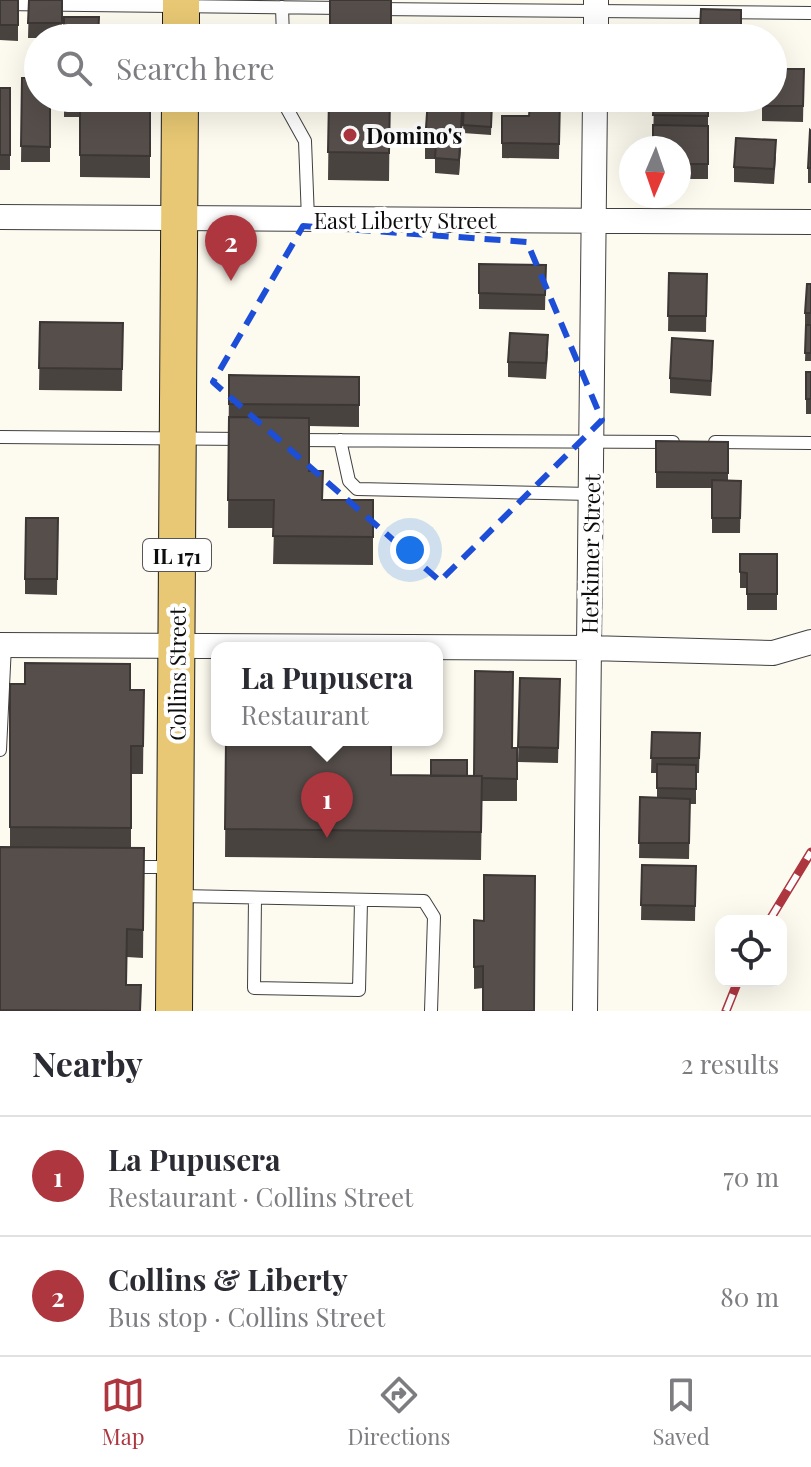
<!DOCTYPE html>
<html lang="en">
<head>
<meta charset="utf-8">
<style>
  body { margin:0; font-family:"Playfair Display",serif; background:#f7f7f7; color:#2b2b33 }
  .controls { position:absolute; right:24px; bottom:24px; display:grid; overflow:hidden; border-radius:16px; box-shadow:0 8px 32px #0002 }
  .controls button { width:72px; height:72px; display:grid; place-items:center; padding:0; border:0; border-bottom:2px solid #e1e1e2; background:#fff; color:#2b2b33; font:40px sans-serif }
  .compass { position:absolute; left:619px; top:136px; width:72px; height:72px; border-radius:50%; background:#fff; box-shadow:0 8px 32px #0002; rotate:182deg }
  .you { position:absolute; left:410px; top:550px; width:28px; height:28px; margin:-20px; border:6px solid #fff; border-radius:50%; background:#1a73e8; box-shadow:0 0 0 12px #1a73e833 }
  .badge { display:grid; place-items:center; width:52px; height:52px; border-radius:50%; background:#ad363f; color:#fff; font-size:26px; font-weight:700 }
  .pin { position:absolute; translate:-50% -66px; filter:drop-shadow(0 2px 4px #0008) }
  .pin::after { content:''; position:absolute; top:42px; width:28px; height:24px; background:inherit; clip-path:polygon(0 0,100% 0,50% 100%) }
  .popup { position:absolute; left:211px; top:642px; width:232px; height:104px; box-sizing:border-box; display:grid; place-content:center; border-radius:16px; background:#fff; filter:drop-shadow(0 2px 6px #0005); font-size:26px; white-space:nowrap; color:#7c7c81 }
  .popup b { font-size:30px; color:#2b2b33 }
  .popup::after { content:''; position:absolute; left:50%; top:100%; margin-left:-16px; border:16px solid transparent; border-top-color:#fff }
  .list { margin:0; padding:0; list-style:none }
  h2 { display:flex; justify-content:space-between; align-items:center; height:104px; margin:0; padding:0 32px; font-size:34px }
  h2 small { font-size:26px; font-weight:400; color:#7c7c81 }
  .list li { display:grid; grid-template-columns:52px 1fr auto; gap:24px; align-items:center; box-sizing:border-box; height:120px; padding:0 32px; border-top:2px solid #e1e1e2 }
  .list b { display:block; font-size:30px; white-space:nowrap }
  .list p { margin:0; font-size:26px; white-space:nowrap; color:#7c7c81 }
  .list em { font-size:26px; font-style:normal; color:#7c7c81 }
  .icon { flex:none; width:44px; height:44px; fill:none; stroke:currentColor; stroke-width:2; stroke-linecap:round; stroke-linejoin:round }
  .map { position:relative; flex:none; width:811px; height:1011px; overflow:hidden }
  .search { position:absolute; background:#fff; box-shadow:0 8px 32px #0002; left:24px; right:24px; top:24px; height:88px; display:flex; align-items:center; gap:20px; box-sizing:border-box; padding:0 28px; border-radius:44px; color:#7c7c81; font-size:30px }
  .sheet { height:344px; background:#fff }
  nav { display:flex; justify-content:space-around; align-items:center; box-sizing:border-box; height:112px; border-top:2px solid #e1e1e2; background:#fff; font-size:22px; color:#7c7c81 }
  nav a { display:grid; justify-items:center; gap:4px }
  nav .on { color:#ad363f }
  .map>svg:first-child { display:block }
</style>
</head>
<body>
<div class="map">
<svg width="811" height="1011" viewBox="0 0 811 1011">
  <rect width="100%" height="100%" fill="#fdfaef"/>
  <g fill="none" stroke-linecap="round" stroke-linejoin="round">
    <!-- lane casing -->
    <g stroke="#404040" stroke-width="14">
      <path id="lane" d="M 0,4 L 345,8
        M 282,7 L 283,38
        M 375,9 L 811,13
        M 285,98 L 285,105 L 305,141 L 308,219
        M 0,437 L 245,439
        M 295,440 L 673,442
        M 340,440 L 349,481 L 357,489 L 591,494
        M 715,442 L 811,443
        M 0,750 L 5,645
        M 127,867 L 173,867
        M 180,896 L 424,901 L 434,917 L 431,1011
        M 255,898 L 254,988 L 359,990 L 361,901"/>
    </g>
    <!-- street casing -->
    <g stroke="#404040" stroke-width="26">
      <path id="street" d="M 596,38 L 596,0
        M 0,217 L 811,222
        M 0,645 L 589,648 L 773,653 L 811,642
        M 585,1011 L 595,98"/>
    </g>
    <!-- primary casing -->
    <g stroke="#1e1e1e" stroke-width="38">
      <path id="primary" d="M 181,38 L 181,0
        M 174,1011 L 180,98"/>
    </g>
    <!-- lane -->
    <use href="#lane" stroke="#fff" stroke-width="12"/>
    <!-- street -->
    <use href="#street" stroke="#fff" stroke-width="24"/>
    <!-- primary -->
    <use href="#primary" stroke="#e8c874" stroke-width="36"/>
    <!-- rail casing -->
    <g stroke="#ad363f" stroke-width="9">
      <path id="rail" d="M 769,921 L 811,852
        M 726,1011 L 738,981"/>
    </g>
    <!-- rail -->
    <use href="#rail" stroke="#fff" stroke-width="6" stroke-dasharray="18" stroke-linecap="butt"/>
  </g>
  <!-- wall -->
  <path fill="#494340" d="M 0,0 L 18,0 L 18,41 L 0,40 Z
    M 29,0 L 62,0 L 62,38 L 28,38 Z
    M 804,69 L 803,122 L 762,121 L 762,98 Z
    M 22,78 L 50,98 L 50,162 L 21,162 Z
    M 0,88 L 10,88 L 10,170 L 0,170 Z
    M 64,98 L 98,102 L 150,103 L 150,178 L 80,177 L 80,117 L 64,117 Z
    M 329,98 L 390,98 L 389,181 L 328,180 Z
    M 464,98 L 459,175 L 435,173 L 435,159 L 425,159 L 425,143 Z
    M 469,98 L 560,98 L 559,159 L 502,158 L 502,116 L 529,116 L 540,103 L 540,101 L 469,99 Z
    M 654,98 L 708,98 L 708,179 L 679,179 L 679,148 L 653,148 Z
    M 464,101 L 492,103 L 491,135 L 463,133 Z
    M 811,131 L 811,183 L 808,183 L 808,168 Z
    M 776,156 L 774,184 L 734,182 L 734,167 Z
    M 479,264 L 546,265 L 545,310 L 479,309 Z
    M 669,273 L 707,274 L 706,332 L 668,331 Z
    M 811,284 L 811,361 L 805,361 L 806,328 L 805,328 L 805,313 Z
    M 40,322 L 123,323 L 122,391 L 39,390 Z
    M 548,351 L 546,379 L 508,377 L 508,362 Z
    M 713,356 L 711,396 L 670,393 L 670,378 Z
    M 806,372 L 811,372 L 811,414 L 806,414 Z
    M 229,375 L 359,377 L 359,427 L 309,426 L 309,471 L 323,500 L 373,500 L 373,565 L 273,564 L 274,528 L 228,528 Z
    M 656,441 L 728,442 L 728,481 L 741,481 L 740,533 L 712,533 L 712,488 L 656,488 Z
    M 58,518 L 57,595 L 25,594 L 25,579 Z
    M 740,554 L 777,554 L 777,610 L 747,610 L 747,588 L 740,588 Z
    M 520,678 L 560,679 L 558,763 L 518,762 Z
    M 10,684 L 144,690 L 143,774 L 131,774 L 131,848 L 144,848 L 143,958 L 127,957 L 126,985 L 141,1011 L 0,1011 L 0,847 L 10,847 Z
    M 652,732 L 700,733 L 699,773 L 696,773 L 696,804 L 690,804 L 689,859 L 639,858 L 640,797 L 657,798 L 657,773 L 651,773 Z
    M 226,740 L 391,775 L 474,776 L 512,748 L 517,748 L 517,801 L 482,801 L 481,860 L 225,857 Z
    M 642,865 L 696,866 L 695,921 L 641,920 Z
    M 484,921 L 483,988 L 474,989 L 474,967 Z"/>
  <!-- shaded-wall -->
  <path fill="#3c3734" d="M 464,98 L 459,175 L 459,160 Z"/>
  <!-- building -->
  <path fill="#554e4b" stroke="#3c3734" stroke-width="2" d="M 0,0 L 18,0 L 18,25 L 0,25 Z
    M 29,0 L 62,0 L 62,23 L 28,23 Z
    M 330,0 L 391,0 L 391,38 L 330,38 Z
    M 701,9 L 741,10 L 741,38 L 663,38 L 663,28 L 700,28 Z
    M 64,17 L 99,17 L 98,38 L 64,38 Z
    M 773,69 L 804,69 L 803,106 L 762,106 L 762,98 L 773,98 Z
    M 22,78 L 38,78 L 38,98 L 50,98 L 50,147 L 21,146 Z
    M 0,88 L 10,88 L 10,155 L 0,155 Z
    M 64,98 L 98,98 L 98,102 L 64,102 Z
    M 329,98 L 390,98 L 389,153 L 328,152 Z
    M 428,98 L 463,98 L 459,160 L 435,158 L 436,144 L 425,143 Z
    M 540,98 L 560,98 L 559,144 L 502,143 L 502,116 L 529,116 L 530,103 L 540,103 Z
    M 654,98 L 708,98 L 708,116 L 653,115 Z
    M 464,101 L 492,103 L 491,127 L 463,125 Z
    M 80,102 L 150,103 L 150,156 L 80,155 Z
    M 653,125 L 708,126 L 708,164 L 679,164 L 679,148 L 653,148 Z
    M 810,130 L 811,131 L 811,168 L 808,168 Z
    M 736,138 L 776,140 L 774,169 L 734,167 Z
    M 479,264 L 546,265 L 545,295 L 479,293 Z
    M 669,273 L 707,274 L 706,316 L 668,316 Z
    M 807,284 L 811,284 L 811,313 L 805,313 Z
    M 40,322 L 123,323 L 122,369 L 39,368 Z
    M 806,325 L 811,325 L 811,353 L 805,353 Z
    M 510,333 L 548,335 L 546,363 L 508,362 Z
    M 672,338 L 713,341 L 711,381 L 670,378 Z
    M 806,372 L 811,372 L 811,399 L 806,399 Z
    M 229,375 L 359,377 L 359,405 L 229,404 Z
    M 229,417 L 309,418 L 309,471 L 323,471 L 322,500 L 373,500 L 373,537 L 273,536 L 274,500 L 228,500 Z
    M 656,441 L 728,442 L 728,473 L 656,472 Z
    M 712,480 L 741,481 L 740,518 L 712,518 Z
    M 26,518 L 58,518 L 57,579 L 25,579 Z
    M 740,554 L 777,554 L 777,594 L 747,594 L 747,573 L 740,572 Z
    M 25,663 L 130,664 L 130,690 L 144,690 L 143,746 L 131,746 L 131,828 L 10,827 L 10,684 L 25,684 Z
    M 475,671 L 513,672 L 512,748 L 517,748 L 517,779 L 482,778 L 482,776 L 474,776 Z
    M 520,678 L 560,679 L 558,748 L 518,747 Z
    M 652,732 L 700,733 L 699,758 L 651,758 Z
    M 226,740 L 391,740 L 391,775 L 482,776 L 481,832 L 225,829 Z
    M 431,760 L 467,760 L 467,776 L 431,776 Z
    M 657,764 L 696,765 L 696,789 L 657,788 Z
    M 640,797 L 690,799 L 689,843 L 639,843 Z
    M 0,847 L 144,848 L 143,930 L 127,929 L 126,985 L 141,985 L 140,1011 L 0,1010 Z
    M 642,865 L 696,866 L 695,906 L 641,905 Z
    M 484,875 L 535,876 L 534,1011 L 483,1011 L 483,966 L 474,967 L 474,920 L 484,921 Z"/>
  <!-- marked area -->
  <path fill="none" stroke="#1d4ed8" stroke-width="6" stroke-dasharray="16 10" stroke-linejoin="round" d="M 303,226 L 527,242 L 602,420 L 440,581 L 213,382 Z"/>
  <!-- markers -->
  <circle fill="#ad363f" stroke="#fff" stroke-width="3" cx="350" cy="135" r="8"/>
  <g text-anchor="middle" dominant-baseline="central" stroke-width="8" stroke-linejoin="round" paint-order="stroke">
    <!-- shield labels -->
    <rect fill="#fff" stroke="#565656" stroke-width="2" x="143" y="539" width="68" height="32" rx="6"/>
    <g font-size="20" font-weight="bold" fill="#0d0d0d">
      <text x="177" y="555">IL 171</text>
    </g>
    <!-- poi labels -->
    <g font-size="22" font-weight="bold" fill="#0d0d0d" stroke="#fff" text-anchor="start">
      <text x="366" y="135">Domino's</text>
    </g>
    <!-- street labels -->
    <g font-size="22" fill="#0d0d0d" stroke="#fff">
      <text x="405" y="220">East Liberty Street</text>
      <text transform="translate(590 554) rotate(-89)">Herkimer Street</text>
      <text transform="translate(177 674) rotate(-90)">Collins Street</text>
    </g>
  </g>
</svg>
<div class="controls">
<button><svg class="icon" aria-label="locate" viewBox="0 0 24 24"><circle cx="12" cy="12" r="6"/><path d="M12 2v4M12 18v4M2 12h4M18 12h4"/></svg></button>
</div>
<svg class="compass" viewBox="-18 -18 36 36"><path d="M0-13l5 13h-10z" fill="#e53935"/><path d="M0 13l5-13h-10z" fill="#7c7c81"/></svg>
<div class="you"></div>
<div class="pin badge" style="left:327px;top:838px">1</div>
<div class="popup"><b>La Pupusera</b>Restaurant</div>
<div class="pin badge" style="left:231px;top:281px">2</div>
<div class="search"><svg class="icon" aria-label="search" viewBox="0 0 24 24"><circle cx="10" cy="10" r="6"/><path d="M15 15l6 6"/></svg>Search here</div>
</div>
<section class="sheet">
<h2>Nearby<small>2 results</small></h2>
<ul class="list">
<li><span class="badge">1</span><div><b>La Pupusera</b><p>Restaurant · Collins Street</p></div><em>70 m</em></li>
<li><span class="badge">2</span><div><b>Collins &amp; Liberty</b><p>Bus stop · Collins Street</p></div><em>80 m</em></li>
</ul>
</section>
<nav>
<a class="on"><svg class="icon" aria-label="map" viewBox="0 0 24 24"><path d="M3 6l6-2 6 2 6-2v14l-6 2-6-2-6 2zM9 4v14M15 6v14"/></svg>Map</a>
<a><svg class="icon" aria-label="directions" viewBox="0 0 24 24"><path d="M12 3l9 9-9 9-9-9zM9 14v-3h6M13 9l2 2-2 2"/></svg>Directions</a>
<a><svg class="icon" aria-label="saved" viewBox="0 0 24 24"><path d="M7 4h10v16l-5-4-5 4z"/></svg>Saved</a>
</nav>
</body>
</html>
